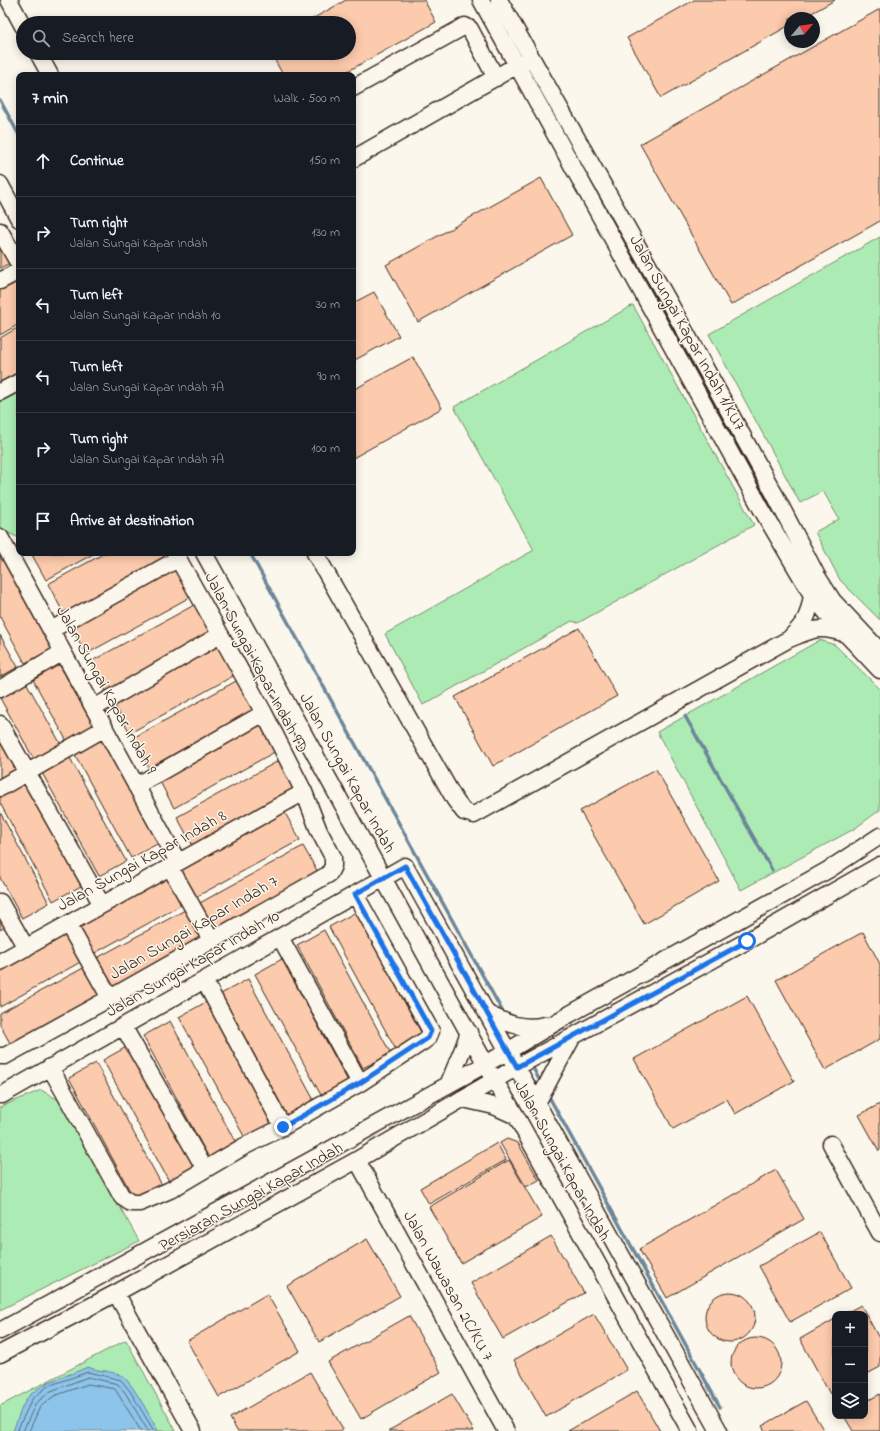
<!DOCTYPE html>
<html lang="en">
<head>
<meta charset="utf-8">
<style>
  body { margin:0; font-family:"Indie Flower",sans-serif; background:#20242c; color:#f1f3f6 }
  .controls { position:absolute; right:12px; bottom:12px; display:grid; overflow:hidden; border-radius:8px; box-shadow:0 2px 10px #0003 }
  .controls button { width:36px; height:36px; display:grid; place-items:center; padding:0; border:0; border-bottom:1px solid #363941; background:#171b24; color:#f1f3f6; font:20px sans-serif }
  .compass { position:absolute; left:784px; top:12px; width:36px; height:36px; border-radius:50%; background:#171b24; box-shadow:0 2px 10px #0003; rotate:61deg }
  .stop { position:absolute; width:12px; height:12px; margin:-9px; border:3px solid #1a73e8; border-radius:50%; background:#fff }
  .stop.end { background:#1a73e8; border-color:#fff; box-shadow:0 1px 4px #0008 }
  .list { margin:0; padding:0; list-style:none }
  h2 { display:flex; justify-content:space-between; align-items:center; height:52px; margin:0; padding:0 16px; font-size:17px }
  h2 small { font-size:13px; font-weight:400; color:#9ea1a6 }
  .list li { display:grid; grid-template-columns:26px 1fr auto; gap:12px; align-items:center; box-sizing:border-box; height:72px; padding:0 16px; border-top:1px solid #363941 }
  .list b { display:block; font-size:15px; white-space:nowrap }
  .list p { margin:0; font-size:13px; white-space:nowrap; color:#9ea1a6 }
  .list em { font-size:13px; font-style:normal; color:#9ea1a6 }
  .icon { flex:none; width:22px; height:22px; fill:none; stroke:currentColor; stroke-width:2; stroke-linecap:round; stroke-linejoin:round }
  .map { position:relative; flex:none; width:880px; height:1431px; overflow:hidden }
  .search { position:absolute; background:#171b24; box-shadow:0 2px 10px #0003; left:16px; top:16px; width:340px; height:44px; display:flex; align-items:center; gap:10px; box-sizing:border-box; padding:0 14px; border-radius:22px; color:#9ea1a6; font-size:15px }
  .panel { position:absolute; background:#171b24; box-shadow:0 2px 10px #0003; left:16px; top:72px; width:340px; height:484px; border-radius:8px }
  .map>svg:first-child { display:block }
</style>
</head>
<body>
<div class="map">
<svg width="880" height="1431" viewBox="0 0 880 1431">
  <rect width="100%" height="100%" fill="#fbf7ec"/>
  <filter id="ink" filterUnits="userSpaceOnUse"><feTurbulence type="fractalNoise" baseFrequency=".025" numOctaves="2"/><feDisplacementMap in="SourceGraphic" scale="8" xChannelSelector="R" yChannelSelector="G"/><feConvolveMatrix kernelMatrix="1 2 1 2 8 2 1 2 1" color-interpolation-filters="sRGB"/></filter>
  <g filter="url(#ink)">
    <!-- green -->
    <path fill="#acecb4" stroke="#748b69" d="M 880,237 L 880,620 L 840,580 L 815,532 L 839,519 L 823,491 L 800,503 L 709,334 Z
      M 633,305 L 754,525 L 578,623 L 572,621 L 423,705 L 385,634 L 534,550 L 454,407 Z
      M 19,385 L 19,538 L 0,529 L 0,396 Z
      M 820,640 L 835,645 L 880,689 L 880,810 L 854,829 L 741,890 L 657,732 Z
      M 41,1090 L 62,1102 L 139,1241 L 0,1310 L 0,1107 Z
      M 126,1340 L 176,1431 L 158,1431 L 133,1389 L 106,1371 L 94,1370 L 88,1367 L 67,1376 L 46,1383 L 17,1422 L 13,1431 L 0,1431 L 0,1406 Z"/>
    <!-- water -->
    <path fill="#8cc4eb" stroke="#6c8699" d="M 88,1367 C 99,1372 111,1370 122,1376 C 131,1380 152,1420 158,1431 L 13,1431 C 17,1422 22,1403 29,1396 C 45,1380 68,1376 88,1367 Z"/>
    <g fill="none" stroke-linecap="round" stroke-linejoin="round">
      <!-- shore -->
      <path stroke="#5b6870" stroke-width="1" d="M 17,1431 L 32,1399 L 48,1386 L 88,1372 L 121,1380 L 130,1391 L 154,1431
        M 23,1431 L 36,1403 L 51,1391 L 88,1377 L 118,1384 L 126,1394 L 148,1431
        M 29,1431 L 40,1407 L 54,1396 L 88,1384 L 115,1389 L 141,1431"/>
      <!-- stream -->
      <path stroke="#6c8699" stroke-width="3.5" d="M 0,100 L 19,135
        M 250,553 L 505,1016
        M 685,716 L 772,870
        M 531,1064 L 542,1085
        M 547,1093 L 720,1407"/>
    </g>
    <!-- building -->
    <path fill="#fccaac" stroke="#3b2a1e" d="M 346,0 L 424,0 L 436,22 L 341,75 L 283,75 L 271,53 L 349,53 L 349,23 L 305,23 Z
      M 694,0 L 835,0 L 803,18 L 790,18 L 790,25 L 661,98 L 627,38 Z
      M 880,9 L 880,221 L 731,305 L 640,144 Z
      M 541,178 L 572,235 L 418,322 L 386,265 Z
      M 0,240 L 12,262 L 0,268 Z
      M 19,278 L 19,324 L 0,335 L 0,289 Z
      M 374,292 L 399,336 L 353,361 L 353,303 Z
      M 19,327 L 19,372 L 0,383 L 0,338 Z
      M 413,357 L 442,408 L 353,458 L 353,390 Z
      M 0,551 L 53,649 L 25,663 L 0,617 Z
      M 31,553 L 95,553 L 46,580 Z
      M 105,553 L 168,553 L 170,556 L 64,614 L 48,584 Z
      M 176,567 L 192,596 L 86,654 L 70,625 Z
      M 196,604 L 212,633 L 106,691 L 90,662 Z
      M 579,628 L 617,696 L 493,766 L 455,697 Z
      M 0,635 L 18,667 L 0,677 Z
      M 219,646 L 235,675 L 130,733 L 114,704 Z
      M 59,664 L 96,730 L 69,745 L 32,678 Z
      M 238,680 L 254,709 L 149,768 L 133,738 Z
      M 26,682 L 63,748 L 36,763 L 0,698 L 0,696 Z
      M 264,720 L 280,749 L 174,808 L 158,778 Z
      M 102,738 L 159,843 L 131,858 L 74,753 Z
      M 0,739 L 19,773 L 0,784 Z
      M 69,756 L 126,861 L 99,876 L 41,771 Z
      M 282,759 L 298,788 L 193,846 L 177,817 Z
      M 656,769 L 719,881 L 644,924 L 580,811 Z
      M 24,781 L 81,886 L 53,901 L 0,803 L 0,794 Z
      M 284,811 L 300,840 L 194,898 L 178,869 Z
      M 0,812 L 49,903 L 22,918 L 0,878 Z
      M 303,846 L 319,874 L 214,932 L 198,904 Z
      M 169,874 L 185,903 L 93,954 L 77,925 Z
      M 187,909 L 203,938 L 111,988 L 95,959 Z
      M 356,912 L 423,1036 L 396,1050 L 329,927 Z
      M 0,918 L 5,927 L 0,930 Z
      M 324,930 L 391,1054 L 363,1068 L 297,945 Z
      M 68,931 L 84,960 L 0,1007 L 0,969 Z
      M 863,932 L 880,964 L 880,1039 L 825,1070 L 776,980 Z
      M 282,959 L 349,1083 L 322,1097 L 255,974 Z
      M 87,966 L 103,994 L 11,1045 L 0,1025 L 0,1013 Z
      M 248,979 L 315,1102 L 288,1117 L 221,994 Z
      M 747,996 L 794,1081 L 735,1114 L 727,1099 L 673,1129 L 634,1059 Z
      M 206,1002 L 273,1125 L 246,1140 L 179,1017 Z
      M 170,1021 L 237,1145 L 210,1160 L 143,1036 Z
      M 130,1045 L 197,1168 L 170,1183 L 103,1060 Z
      M 96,1063 L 163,1187 L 136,1202 L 69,1078 Z
      M 880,1104 L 880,1150 L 879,1151 L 859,1115 Z
      M 507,1139 L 518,1143 L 539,1180 L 526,1187 L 500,1143 Z
      M 497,1143 L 506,1160 L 429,1204 L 420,1188 Z
      M 509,1160 L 542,1217 L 461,1263 L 429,1207 Z
      M 776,1170 L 804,1219 L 667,1298 L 639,1249 Z
      M 820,1232 L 851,1288 L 790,1322 L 759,1266 Z
      M 551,1236 L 584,1293 L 503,1339 L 471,1283 Z
      M 367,1239 L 400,1296 L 319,1342 L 287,1286 Z
      M705 1317a25 25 0 1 1 50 0a25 25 0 1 1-50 0Z
      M 267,1294 L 300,1351 L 219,1397 L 187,1341 Z
      M 861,1305 L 880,1340 L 880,1367 L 865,1375 L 865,1314 L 844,1314 Z
      M 594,1314 L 627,1370 L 546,1417 L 514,1360 Z
      M 409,1316 L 441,1372 L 361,1419 L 328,1362 Z
      M 835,1319 L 835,1392 L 830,1394 L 800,1339 Z
      M731 1363a25 25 0 1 1 50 0a25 25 0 1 1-50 0Z
      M 310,1372 L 343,1429 L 339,1431 L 237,1431 L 230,1418 Z
      M 637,1391 L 660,1431 L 568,1431 Z
      M 452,1394 L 474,1431 L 388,1431 Z
      M 880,1394 L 880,1431 L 853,1431 L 844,1416 L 865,1416 L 865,1402 Z
      M 806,1401 L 824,1431 L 765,1431 L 762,1426 Z"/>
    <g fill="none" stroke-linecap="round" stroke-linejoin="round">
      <!-- minor casing -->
      <g stroke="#3b2a1e" stroke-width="19">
        <path id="minor" d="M 9,0 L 23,26
          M 481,0 L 762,510 L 812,595 L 830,617 L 880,670
          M 499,0 L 670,304 L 775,495 L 817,576 L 833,601 L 880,651
          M 38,53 L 50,75
          M 353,88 L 465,26 L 470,29 L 496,78
          M 353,159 L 526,60
          M 0,184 L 19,219
          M 0,231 L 19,264
          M 0,281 L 19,271
          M 0,392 L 19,382
          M 0,537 L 178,862
          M 204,553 L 495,1081 L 516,1116 L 690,1431
          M 315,553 L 455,800 L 464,812 L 474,815 L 789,639 C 814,629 819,625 846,634
          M 51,630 L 178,559
          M 791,637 C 806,622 809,615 812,595
          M 0,689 L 63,652
          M 94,708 L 220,635
          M 0,724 L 102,905
          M 136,786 L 264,713
          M 0,788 L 105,728
          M 170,867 L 211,940
          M 0,902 L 26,948
          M 68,924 L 110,998
          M 280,937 L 360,1083
          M 0,962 L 304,792
          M 204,980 L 283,1127
          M 488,1014 C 508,1024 523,1030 545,1025
          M 123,1026 L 205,1169
          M 0,1056 L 5,1056 L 110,998 L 329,874 L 333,866 L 333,857 L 319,831 L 304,792 L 264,713 L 175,553
          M 50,1067 L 122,1197 L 131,1203 L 140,1203 L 170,1190 L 243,1147 L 283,1127 L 360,1083 L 424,1041 L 428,1038 L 431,1031 L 355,894
          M 448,1085 L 464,1046 L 469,1032
          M 0,1095 L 2,1095 L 405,866 L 719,1431
          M 463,1099 L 494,1106 L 516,1116
          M 537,1103 L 573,1036
          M 831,1144 L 880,1233
          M 357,1160 L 506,1431
          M 116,1293 L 193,1431
          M 0,1331 L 486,1064 L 570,1014 L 828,870 L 880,836
          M 0,1354 L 116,1293 L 357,1160 L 517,1067 L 747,941 L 880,865"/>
      </g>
      <!-- minor -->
      <use href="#minor" stroke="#fbf7ec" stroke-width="16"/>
    </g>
  </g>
  <g fill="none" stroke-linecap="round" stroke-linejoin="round" filter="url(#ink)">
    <!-- route -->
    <path stroke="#1a73e8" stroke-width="5" d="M 283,1127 L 360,1083 L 428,1038 L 431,1031 L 355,894 L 405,866 L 517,1067 L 747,941"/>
  </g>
  <g text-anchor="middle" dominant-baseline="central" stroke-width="3" stroke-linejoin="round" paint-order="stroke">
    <!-- street labels -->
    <g font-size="17" fill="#3b2a1e" stroke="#fbf7ec">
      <text transform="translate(687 333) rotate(61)">Jalan Sungai Kapar Indah 1/KU7</text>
      <text transform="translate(256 663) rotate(62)">Jalan Sungai Kapar Indah 9D</text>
      <text transform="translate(106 690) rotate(61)">Jalan Sungai Kapar Indah 9</text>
      <text transform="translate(347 773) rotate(61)">Jalan Sungai Kapar Indah</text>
      <text transform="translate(142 861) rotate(-29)">Jalan Sungai Kapar Indah 8</text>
      <text transform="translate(194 928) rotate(-30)">Jalan Sungai Kapar Indah 7</text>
      <text transform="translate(193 964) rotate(-30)">Jalan Sungai Kapar Indah 10</text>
      <text transform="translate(562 1161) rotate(61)">Jalan Sungai Kapar Indah</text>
      <text transform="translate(251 1197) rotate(-29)">Persiaran Sungai Kapar Indah</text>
      <text transform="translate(448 1286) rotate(61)">Jalan Wawasan 2C/KU 7</text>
    </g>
  </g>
</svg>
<div class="controls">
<button>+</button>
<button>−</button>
<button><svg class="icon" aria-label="layers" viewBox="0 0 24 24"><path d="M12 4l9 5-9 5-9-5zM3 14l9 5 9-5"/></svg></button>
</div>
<svg class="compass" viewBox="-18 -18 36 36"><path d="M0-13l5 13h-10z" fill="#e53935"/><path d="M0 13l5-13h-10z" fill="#9ea1a6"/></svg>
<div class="stop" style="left:747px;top:941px"></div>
<div class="stop end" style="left:283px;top:1127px"></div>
<div class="search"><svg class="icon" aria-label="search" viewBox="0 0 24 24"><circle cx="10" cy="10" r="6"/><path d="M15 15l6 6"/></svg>Search here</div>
<section class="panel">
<h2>7 min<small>Walk · 500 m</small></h2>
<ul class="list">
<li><svg class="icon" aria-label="ahead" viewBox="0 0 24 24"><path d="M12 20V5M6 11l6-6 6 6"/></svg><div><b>Continue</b></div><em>150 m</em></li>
<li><svg class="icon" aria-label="right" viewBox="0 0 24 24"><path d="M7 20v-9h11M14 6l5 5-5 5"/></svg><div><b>Turn right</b><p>Jalan Sungai Kapar Indah</p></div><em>130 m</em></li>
<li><svg class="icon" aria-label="left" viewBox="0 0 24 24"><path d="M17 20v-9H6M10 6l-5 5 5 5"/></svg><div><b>Turn left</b><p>Jalan Sungai Kapar Indah 10</p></div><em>30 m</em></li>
<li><svg class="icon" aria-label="left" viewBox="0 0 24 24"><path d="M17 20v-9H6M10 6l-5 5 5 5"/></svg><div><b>Turn left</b><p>Jalan Sungai Kapar Indah 7A</p></div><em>90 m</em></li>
<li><svg class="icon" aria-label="right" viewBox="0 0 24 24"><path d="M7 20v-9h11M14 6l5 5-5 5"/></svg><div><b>Turn right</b><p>Jalan Sungai Kapar Indah 7A</p></div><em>100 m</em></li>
<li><svg class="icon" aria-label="arrive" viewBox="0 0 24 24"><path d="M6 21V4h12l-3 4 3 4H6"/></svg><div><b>Arrive at destination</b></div></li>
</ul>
</section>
</div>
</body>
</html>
